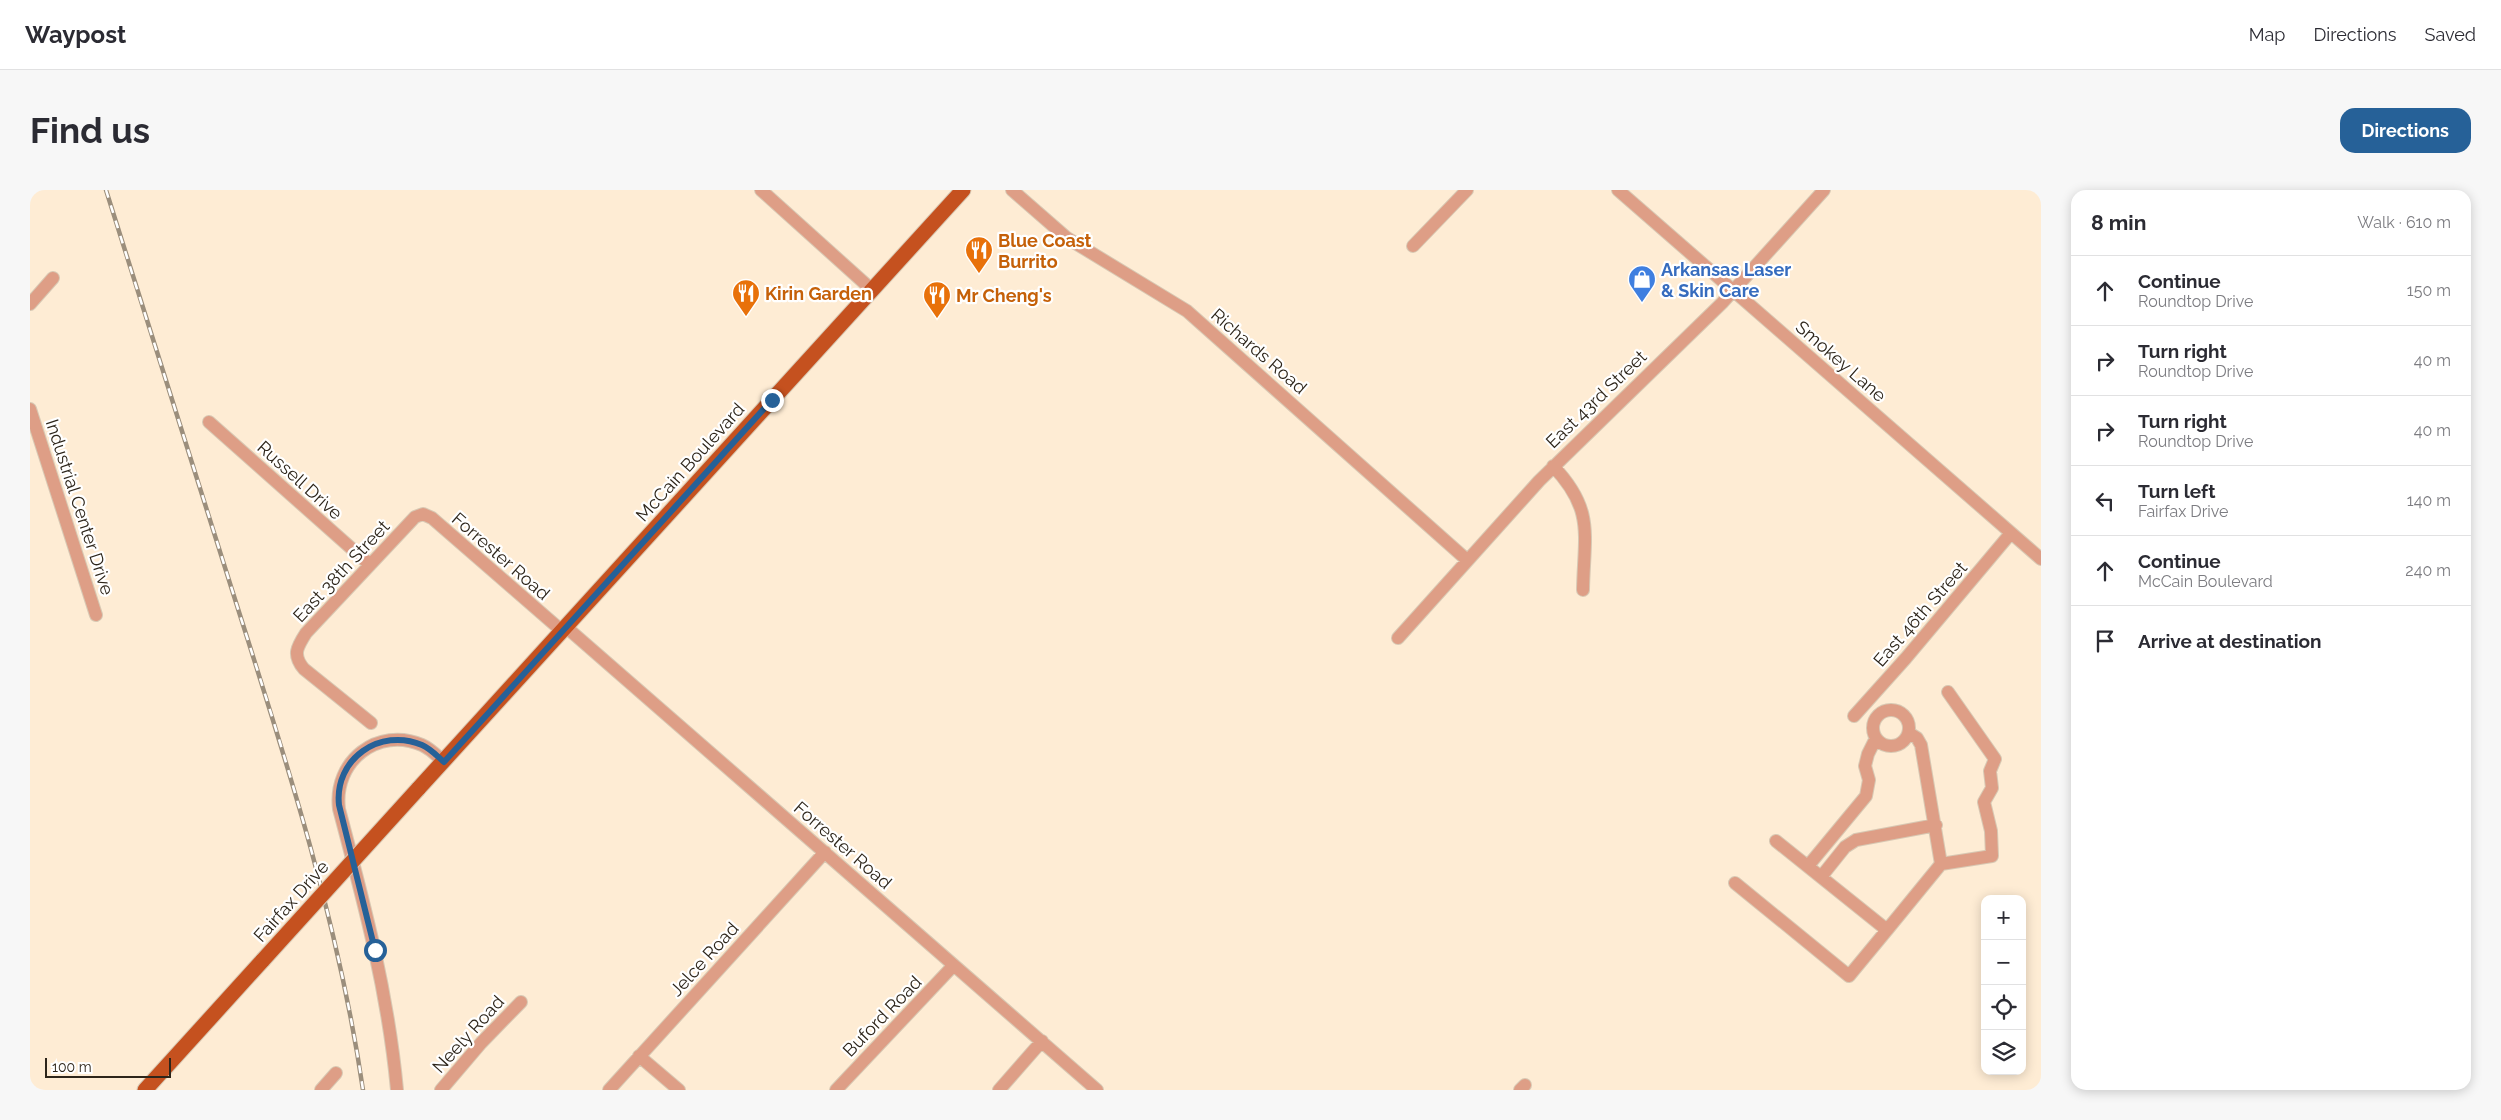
<!DOCTYPE html>
<html lang="en">
<head>
<meta charset="utf-8">
<style>
  body { margin:0; font-family:Raleway,sans-serif; background:#f7f7f7; color:#2b2b33 }
  .controls { position:absolute; right:15px; bottom:15px; display:grid; overflow:hidden; border-radius:10px; box-shadow:0 2px 12px #0003 }
  .controls button { width:45px; height:45px; display:grid; place-items:center; padding:0; border:0; border-bottom:1px solid #e1e1e2; background:#fff; color:#2b2b33; font:25px sans-serif }
  .scale { position:absolute; left:15px; bottom:12px; width:126px; box-sizing:border-box; padding-left:5px; border:2px solid #2d251a; border-top:0; font-size:14px; line-height:18px; white-space:nowrap; color:#2d251a; -webkit-text-stroke:4px #fff; paint-order:stroke }
  .stop { position:absolute; width:15px; height:15px; margin:-11px; border:4px solid #266198; border-radius:50%; background:#fff }
  .stop.end { background:#266198; border-color:#fff; box-shadow:0 1px 5px #0008 }
  .list { margin:0; padding:0; list-style:none }
  h2 { display:flex; justify-content:space-between; align-items:center; height:65px; margin:0; padding:0 20px; font-size:21px }
  h2 small { font-size:16px; font-weight:400; color:#7c7c81 }
  .list li { display:grid; grid-template-columns:32px 1fr auto; gap:15px; align-items:center; box-sizing:border-box; height:70px; padding:0 20px; border-top:1px solid #e1e1e2 }
  .list b { display:block; font-size:19px; white-space:nowrap }
  .list p { margin:0; font-size:16px; white-space:nowrap; color:#7c7c81 }
  .list em { font-size:16px; font-style:normal; color:#7c7c81 }
  .icon { flex:none; width:28px; height:28px; fill:none; stroke:currentColor; stroke-width:2; stroke-linecap:round; stroke-linejoin:round }
  .map { position:relative; flex:none; width:2011px; height:900px; overflow:hidden; border-radius:15px }
  header { display:flex; align-items:center; gap:30px; box-sizing:border-box; height:70px; padding:0 25px; background:#fff; border-bottom:1px solid #e1e1e2 }
  header strong { font-size:24px }
  nav { display:flex; gap:28px; margin-inline-start:auto; font-size:18px }
  .intro { display:flex; align-items:center; justify-content:space-between; box-sizing:border-box; height:120px; padding:0 30px }
  h1 { margin:0; font-size:35px }
  .button { padding:12px 22px; border-radius:15px; background:#266198; color:#fff; font-size:18px; font-weight:700 }
  main { display:flex; gap:30px; padding:0 30px }
  aside { flex:1; background:#fff; border-radius:15px; box-shadow:0 2px 12px #0003 }
  .map>svg:first-child { display:block }
</style>
</head>
<body>
<header>
<strong>Waypost</strong>
<nav><a>Map</a><a>Directions</a><a>Saved</a></nav>
</header>
<div class="intro"><h1>Find us</h1><a class="button">Directions</a></div>
<main>
<div class="map">
<svg width="2011" height="900" viewBox="0 0 2011 900">
  <rect width="100%" height="100%" fill="#feecd4"/>
  <g fill="none" stroke-linecap="round" stroke-linejoin="round">
    <!-- minor casing -->
    <g stroke="#d8c8b3" stroke-width="14">
      <path id="minor" d="M 731,0 L 841,99
        M 982,0 L 1037,48 L 1157,121 L 1437,370
        M 1588,0 L 2011,369
        M 1383,56 L 1437,0
        M 0,114 L 23,88
        M 0,219 L 66,425
        M 179,232 L 339,374
        M 1523,276 C 1565,320 1554,345 1553,400
        M 536,437 L 1067,900
        M 1368,448 L 1509,291 L 1692,113 L 1794,0
        M1843 538a18 18 0 1 1 36 0a18 18 0 1 1-36 0Z
        M 1824,526 L 1876,468 L 1981,343
        M 341,533 L 274,479 C 262,465 267,457 276,443 L 385,327 L 393,324 L 402,328 L 532,441
        M 1879,543 L 1887,548 L 1891,555 L 1911,674 L 1962,666 L 1961,641 L 1954,612 L 1962,598 L 1960,581 L 1965,569 L 1918,502
        M 1746,651 L 1857,740 L 1911,674
        M 1778,676 L 1836,606 L 1839,590 L 1835,576 L 1838,564 L 1846,548
        M 1791,687 L 1815,657 L 1826,650 L 1906,635
        M 1705,693 L 1819,786 L 1857,740
        M 609,866 L 649,900
        M 291,900 L 306,883
        M 367,900 C 358,802 334,713 309,619 C 303,571 348,536 392,555 C 401,559 407,566 414,572
        M 411,900 L 451,853 L 491,812
        M 579,900 L 795,662
        M 806,900 L 923,776
        M 969,900 L 1012,851
        M 1490,900 L 1495,895"/>
    </g>
    <!-- major casing -->
    <g stroke="#d8c8b3" stroke-width="17">
      <path id="major" d="M 388,599 L 933,0
        M 115,900 L 233,770"/>
    </g>
    <!-- minor -->
    <use href="#minor" stroke="#de9e86" stroke-width="12"/>
    <!-- major -->
    <use href="#major" stroke="#c5511f" stroke-width="15"/>
    <!-- rail casing -->
    <g stroke="#9b8e7c" stroke-width="4.5">
      <path id="rail" d="M 76,0 C 120,141 165,281 209,422 C 259,579 309,736 333,900"/>
    </g>
    <!-- rail -->
    <use href="#rail" stroke="#fff" stroke-width="2.5" stroke-dasharray="8" stroke-linecap="butt"/>
    <!-- major-bridge casing -->
    <g stroke="#d8c8b3" stroke-width="17" stroke-linecap="butt">
      <path id="major-bridge" d="M 233,770 L 388,599"/>
    </g>
    <!-- major-bridge -->
    <use href="#major-bridge" stroke="#c5511f" stroke-width="15"/>
  </g>
  <g fill="none" stroke-linecap="round" stroke-linejoin="round">
    <!-- route -->
    <path stroke="#266198" stroke-width="6" d="M 345,760 L 309,615 C 304,569 350,537 392,555 C 401,559 407,566 414,572 L 742,210"/>
  </g>
  <!-- icons -->
  <defs>
    <g id="restaurant-pin" transform="scale(1.4375)"><path d="M0 17L-7.5 6A9.5 9.5 0 1 1 7.5 6Z" fill="#e8710a" stroke="#fff"/><path d="M-5-6h1v4h1v-4h1v4h1v-4h1v5L-1.5 .5V6h-2V.5L-5-1ZM5-6V6H3V1.5H1.5Q1.5-4 5-6Z" fill="#fff"/></g>
    <g id="shop-pin" transform="scale(1.4375)"><path d="M0 17L-7.5 6A9.5 9.5 0 1 1 7.5 6Z" fill="#3f7fe0" stroke="#fff"/><path d="M-5-2.5h2.3a2.7 3.5 0 0 1 5.4 0H5L5.5 6h-11ZM-1.5-2.5h3a1.5 2.3 0 0 0-3 0Z" fill="#fff"/></g>
  </defs>
  <g fill-rule="evenodd">
    <use href="#restaurant-pin" x="949" y="60"/>
    <use href="#shop-pin" x="1612" y="89"/>
    <use href="#restaurant-pin" x="716" y="103"/>
    <use href="#restaurant-pin" x="907" y="105"/>
  </g>
  <g text-anchor="middle" dominant-baseline="central" stroke-width="4.5" stroke-linejoin="round" paint-order="stroke">
    <!-- food labels -->
    <g font-size="18" font-weight="bold" fill="#c56008" stroke="#fff" text-anchor="start">
      <text x="968" y="50">Blue Coast<tspan x="968" dy="21">Burrito</tspan></text>
      <text x="735" y="103">Kirin Garden</text>
      <text x="926" y="105">Mr Cheng's</text>
    </g>
    <!-- shop labels -->
    <g font-size="18" font-weight="bold" fill="#366cbe" stroke="#fff" text-anchor="start">
      <text x="1631" y="79">Arkansas Laser<tspan x="1631" dy="21">&amp; Skin Care</tspan></text>
    </g>
    <!-- street labels -->
    <g font-size="18" fill="#2d251a" stroke="#fff">
      <text transform="translate(1229 161) rotate(41)">Richards Road</text>
      <text transform="translate(1811 171) rotate(41)">Smokey Lane</text>
      <text transform="translate(1566 209) rotate(-44)">East 43rd Street</text>
      <text transform="translate(660 272) rotate(-48)">McCain Boulevard</text>
      <text transform="translate(270 290) rotate(42)">Russell Drive</text>
      <text transform="translate(50 317) rotate(72)">Industrial Center Drive</text>
      <text transform="translate(471 366) rotate(41)">Forrester Road</text>
      <text transform="translate(311 381) rotate(-47)">East 38th Street</text>
      <text transform="translate(1890 424) rotate(-49)">East 46th Street</text>
      <text transform="translate(813 655) rotate(41)">Forrester Road</text>
      <text transform="translate(261 711) rotate(-48)">Fairfax Drive</text>
      <text transform="translate(674 769) rotate(-48)">Jelce Road</text>
      <text transform="translate(852 826) rotate(-46)">Buford Road</text>
      <text transform="translate(438 844) rotate(-48)">Neely Road</text>
    </g>
  </g>
</svg>
<div class="controls">
<button>+</button>
<button>−</button>
<button><svg class="icon" aria-label="locate" viewBox="0 0 24 24"><circle cx="12" cy="12" r="6"/><path d="M12 2v4M12 18v4M2 12h4M18 12h4"/></svg></button>
<button><svg class="icon" aria-label="layers" viewBox="0 0 24 24"><path d="M12 4l9 5-9 5-9-5zM3 14l9 5 9-5"/></svg></button>
</div>
<div class="scale">100 m</div>
<div class="stop" style="left:345px;top:760px"></div>
<div class="stop end" style="left:742px;top:210px"></div>
</div>
<aside>
<h2>8 min<small>Walk · 610 m</small></h2>
<ul class="list">
<li><svg class="icon" aria-label="ahead" viewBox="0 0 24 24"><path d="M12 20V5M6 11l6-6 6 6"/></svg><div><b>Continue</b><p>Roundtop Drive</p></div><em>150 m</em></li>
<li><svg class="icon" aria-label="right" viewBox="0 0 24 24"><path d="M7 20v-9h11M14 6l5 5-5 5"/></svg><div><b>Turn right</b><p>Roundtop Drive</p></div><em>40 m</em></li>
<li><svg class="icon" aria-label="right" viewBox="0 0 24 24"><path d="M7 20v-9h11M14 6l5 5-5 5"/></svg><div><b>Turn right</b><p>Roundtop Drive</p></div><em>40 m</em></li>
<li><svg class="icon" aria-label="left" viewBox="0 0 24 24"><path d="M17 20v-9H6M10 6l-5 5 5 5"/></svg><div><b>Turn left</b><p>Fairfax Drive</p></div><em>140 m</em></li>
<li><svg class="icon" aria-label="ahead" viewBox="0 0 24 24"><path d="M12 20V5M6 11l6-6 6 6"/></svg><div><b>Continue</b><p>McCain Boulevard</p></div><em>240 m</em></li>
<li><svg class="icon" aria-label="arrive" viewBox="0 0 24 24"><path d="M6 21V4h12l-3 4 3 4H6"/></svg><div><b>Arrive at destination</b></div></li>
</ul>
</aside>
</main>
</body>
</html>
